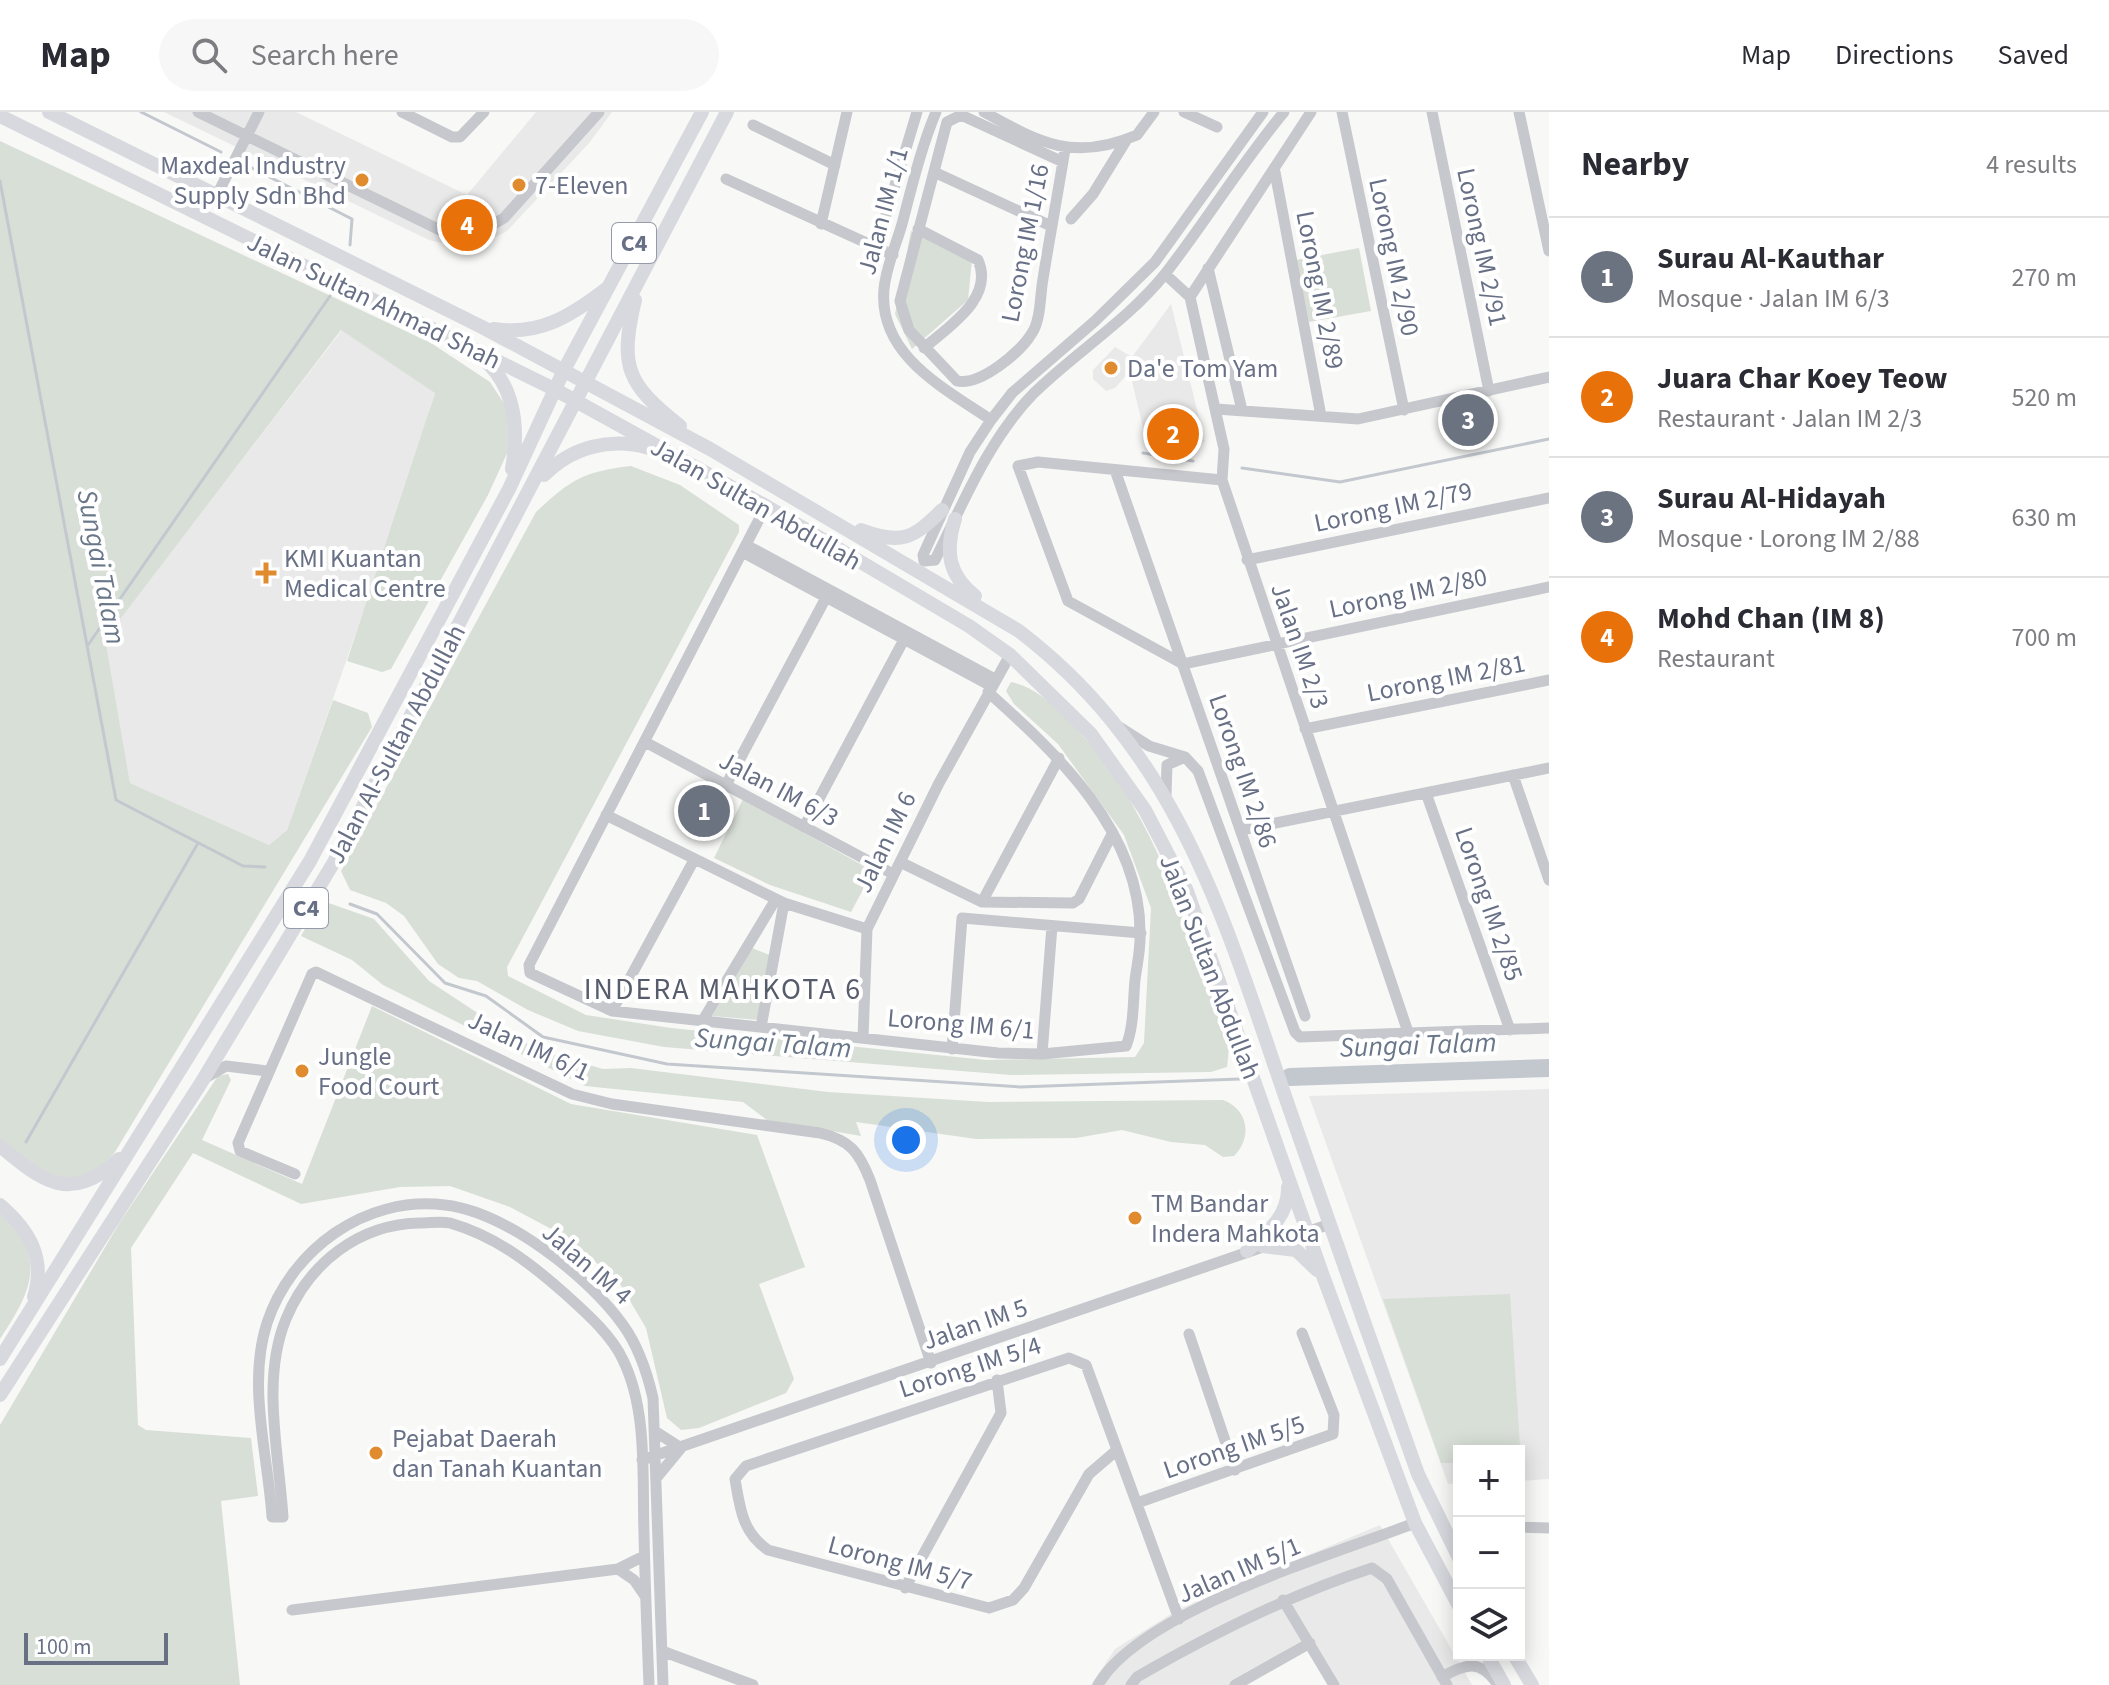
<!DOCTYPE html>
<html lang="en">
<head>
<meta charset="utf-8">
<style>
  body { margin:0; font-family:"Source Sans 3",sans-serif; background:#f7f7f7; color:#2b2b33 }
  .controls { position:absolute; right:24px; bottom:24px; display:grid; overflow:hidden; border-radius:0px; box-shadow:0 4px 20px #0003 }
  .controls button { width:72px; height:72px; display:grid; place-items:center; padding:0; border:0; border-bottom:2px solid #e1e1e2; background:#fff; color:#2b2b33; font:40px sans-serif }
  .scale { position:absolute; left:24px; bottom:20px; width:144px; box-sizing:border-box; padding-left:8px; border:4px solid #687086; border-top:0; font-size:22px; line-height:28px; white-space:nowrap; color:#687086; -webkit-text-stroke:6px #fff; paint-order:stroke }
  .you { position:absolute; left:906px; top:1028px; width:28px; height:28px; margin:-20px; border:6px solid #fff; border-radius:50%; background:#1a73e8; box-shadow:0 0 0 12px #1a73e833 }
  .badge { display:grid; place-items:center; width:52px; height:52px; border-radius:50%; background:#1a73e8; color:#fff; font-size:26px; font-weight:700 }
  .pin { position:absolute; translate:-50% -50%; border:4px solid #fff; box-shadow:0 2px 8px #0006 }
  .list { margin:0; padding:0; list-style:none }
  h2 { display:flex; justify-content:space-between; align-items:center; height:104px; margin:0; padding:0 32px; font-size:34px }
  h2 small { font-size:26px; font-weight:400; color:#7c7c81 }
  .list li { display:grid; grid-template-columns:52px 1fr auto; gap:24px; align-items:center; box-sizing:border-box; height:120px; padding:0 32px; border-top:2px solid #e1e1e2 }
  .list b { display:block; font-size:30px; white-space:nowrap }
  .list p { margin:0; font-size:26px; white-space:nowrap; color:#7c7c81 }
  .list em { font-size:26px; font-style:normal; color:#7c7c81 }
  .icon { flex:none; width:44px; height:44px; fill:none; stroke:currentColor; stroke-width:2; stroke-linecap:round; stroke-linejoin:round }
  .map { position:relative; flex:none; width:1549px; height:1573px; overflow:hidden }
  header { display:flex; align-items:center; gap:48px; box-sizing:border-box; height:112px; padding:0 40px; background:#fff; border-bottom:2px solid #e1e1e2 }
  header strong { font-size:38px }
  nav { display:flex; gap:44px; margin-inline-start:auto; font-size:28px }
  .search { width:560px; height:72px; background:#f7f7f7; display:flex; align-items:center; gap:20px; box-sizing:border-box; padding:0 28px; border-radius:44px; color:#7c7c81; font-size:30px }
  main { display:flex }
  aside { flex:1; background:#fff }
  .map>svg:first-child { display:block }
</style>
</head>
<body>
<header>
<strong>Map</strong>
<div class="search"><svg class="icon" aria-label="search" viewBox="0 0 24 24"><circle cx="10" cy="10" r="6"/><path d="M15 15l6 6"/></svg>Search here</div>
<nav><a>Map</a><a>Directions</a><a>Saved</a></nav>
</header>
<main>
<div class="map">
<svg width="1549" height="1573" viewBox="0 0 1549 1573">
  <rect width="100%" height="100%" fill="#f8f8f6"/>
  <!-- built -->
  <path fill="#e9e9e9" d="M 164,0 L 296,0 L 467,83 L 536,0 L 612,0 L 590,30 L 507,119 L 479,134 L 454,134 L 429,128 Z
    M 1171,192 L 1205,330 L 1163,336 L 1150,331 L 1145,324 L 1131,265 L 1125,265 L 1115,276 L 1106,279 L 1093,267 L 1093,258 L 1115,235 L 1132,245 Z
    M 342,218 L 435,280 L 400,395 L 287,718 L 269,733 L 130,671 L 104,527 Z
    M 1549,977 L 1549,1367 L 1519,1369 L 1519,1339 L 1459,1339 L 1459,1371 L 1448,1372 L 1309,984 Z
    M 1380,1413 L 1472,1573 L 1328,1573 L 1308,1538 L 1248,1573 L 1091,1573 L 1115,1537 L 1179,1497 Z"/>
  <!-- green -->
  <path fill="#d8dfd7" d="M 0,29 L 431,231 L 490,270 L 505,293 L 510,310 L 509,337 L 488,383 L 391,557 L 382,560 L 347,549 L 435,281 L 341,218 L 105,527 L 130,671 L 269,733 L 287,718 L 333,588 L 368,601 L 372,615 L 115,1040 C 72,1089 39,1060 0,1028 Z
    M 911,119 L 972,148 L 968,188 L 912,237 L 895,202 Z
    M 1359,136 L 1371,199 L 1309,210 L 1296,148 Z
    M 631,354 L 680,373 L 739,413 L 739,420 L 507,855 L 508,864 L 586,903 L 671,916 L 986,948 L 1135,945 L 1144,931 L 1151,796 L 1124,723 L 1058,632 L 1014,592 L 1006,579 L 1011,570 C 1034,575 1050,590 1066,606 C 1156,694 1189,821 1229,936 L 1227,955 L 1211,960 L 1011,963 L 664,935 L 578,919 L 528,898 L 477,869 L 459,866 L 438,852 L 404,804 L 386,791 L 350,778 L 341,759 L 536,400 C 572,367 582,360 631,354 Z
    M 743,687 L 873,759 L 851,800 L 770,773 L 714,746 Z
    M 326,790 L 374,807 L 429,869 L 514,925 L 544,940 L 603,957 L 631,956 L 828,980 L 988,990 L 1223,988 C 1248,997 1253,1025 1234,1044 L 1223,1045 L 1205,1033 L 1171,1030 L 1122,1018 L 1076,1026 L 976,1027 L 856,1010 L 861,1024 L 767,1008 L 743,990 L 585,974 L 383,873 L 352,848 L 301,824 L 318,793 Z
    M 752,836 L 770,843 L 759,908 L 712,904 Z
    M 372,894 L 571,992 L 757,1023 L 805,1155 L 759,1172 L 794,1267 L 786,1281 L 699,1316 L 681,1318 L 667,1306 L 646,1216 L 620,1172 L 570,1127 L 510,1095 L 450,1074 L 400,1075 L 301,1092 L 193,1041 L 131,1136 L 138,1313 L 146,1318 L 251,1326 L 258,1384 L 221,1389 L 240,1573 L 0,1573 L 0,1313 L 120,1110 L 218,964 L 228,962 L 231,968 L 202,1028 L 302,1072 Z
    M 0,1102 C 49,1146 31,1180 0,1227 Z
    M 1510,1182 L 1521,1349 L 1519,1339 L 1459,1339 L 1459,1351 L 1441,1351 L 1383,1187 Z"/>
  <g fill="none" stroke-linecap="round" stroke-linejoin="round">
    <!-- stream -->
    <path stroke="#c3c8cf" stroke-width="3" d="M 141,0 L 221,40
      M 246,53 L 352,107 L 350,133
      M 0,69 L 116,688 L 243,754 L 265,755
      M 1143,341 L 1193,349
      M 1242,356 L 1340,370 L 1549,327
      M 88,533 L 330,184
      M 350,792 L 377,802 L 445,871 L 486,884 L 543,925 L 667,952 L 1020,975 L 1240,967
      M 26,1030 L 198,731"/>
    <!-- river -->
    <path stroke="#c3c8cf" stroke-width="18" d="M 1290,965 L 1549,956"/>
    <!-- minor -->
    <path stroke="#c6c8cd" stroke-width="11" d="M 198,0 L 446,121 L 471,125 L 504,106 L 599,0
      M 402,0 L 452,25 L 460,25 L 484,0
      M 936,0 C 921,36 912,74 902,112 C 896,133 886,155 884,177 C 878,243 944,276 991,308
      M 984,0 C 1040,31 1074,50 1137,23 L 1154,0
      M 1184,0 L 1217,15
      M 1263,0 L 1155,150 L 1095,209 L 1012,281 L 991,308 L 970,340 L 923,443 L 924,449 L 935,448 C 963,391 989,327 1034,281 C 1076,240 1128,208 1165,162 C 1206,109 1241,52 1284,0
      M 1342,0 L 1404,298
      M 1432,0 L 1489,279
      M 1519,0 L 1549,139
      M 753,13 L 835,53
      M 1063,50 L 961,3 L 947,10 L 900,189 L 909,218 L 957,269 C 980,274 1021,240 1032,221 C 1041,208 1040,182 1043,167 C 1050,123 1058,81 1065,37
      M 934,60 L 1051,114
      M 1275,60 L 1321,304
      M 726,67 L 893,143
      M 217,83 L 259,0
      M 1071,107 L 1093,82 L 1127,27
      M 821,112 L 847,0
      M 918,117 L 978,148 C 995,186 948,215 924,236
      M 876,136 L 917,0
      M 1208,156 L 1242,298
      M 1165,162 L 1190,185 L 1224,337 L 1222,368 L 1409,923
      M 1190,185 L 1311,0
      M 1216,297 L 1358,307 L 1549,265
      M 1115,358 L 1305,904
      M 766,394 L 529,853 L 530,861 L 612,899 L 998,941 L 1042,942 L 1126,934 C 1134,915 1133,889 1135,868 C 1137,852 1141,836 1140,820 C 1140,719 1057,642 988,580
      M 748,434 L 995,567
      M 744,441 L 991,574
      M 1247,448 L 1549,386
      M 1183,552 L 1068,489 L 1018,354 L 1038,350 L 1222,368
      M 1183,552 L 1549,475
      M 1116,613 L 1149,634 L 1185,645 L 1198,659 L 1295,920 L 1300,925 L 1549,916
      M 1305,617 L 1549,568
      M 645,630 L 893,762
      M 1513,663 L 1549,768
      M 726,673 L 829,480
      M 1426,681 L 1510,918
      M 1166,682 L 1167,653 L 1185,645
      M 606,703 L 784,791 L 867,817
      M 804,715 L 908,520
      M 1241,718 L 1549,656
      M 900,750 L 982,790 L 1073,791 L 1079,787 L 1112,722
      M 982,790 L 1059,646
      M 612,899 L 694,748
      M 703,908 L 776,787
      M 761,915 L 784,791
      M 863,926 L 867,817 L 939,671 L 1010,543
      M 952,937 L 962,806 L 1141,821
      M 1042,942 L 1052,814
      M 207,965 L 226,954 L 267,959
      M 295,1062 L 240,1039 L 238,1031 L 312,862 L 316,860 L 572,982 L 612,992 L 820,1021 C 850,1028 859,1040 870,1068 L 931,1251
      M 1189,1222 L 1235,1358
      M 656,1320 L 681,1336 L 658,1364
      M 1117,1338 L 1089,1362 L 1024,1476 L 1013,1488 L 989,1496 L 768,1438 C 742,1420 740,1396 735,1367 L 746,1354 L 1069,1246 L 1086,1253 L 1179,1507
      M 642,1348 L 1330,1112
      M 1137,1391 L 1333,1322 L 1334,1303 L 1302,1221
      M 1519,1415 L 1549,1416
      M 618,1457 L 634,1468 L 645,1484
      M 905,1476 L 1001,1301 L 997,1268
      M 1283,1488 L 1334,1573
      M 292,1498 L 618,1457 L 644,1444
      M 662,1539 L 753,1573
      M 1442,1565 C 1466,1551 1481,1547 1498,1573
      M 649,1573 C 647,1522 645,1472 644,1421 C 642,1366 648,1299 623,1248 C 611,1222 584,1199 563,1180 C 529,1150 495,1124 450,1111 C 441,1109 430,1111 420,1111 C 359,1112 309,1151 286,1207 C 261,1267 279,1342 283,1405 L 272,1405 C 268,1342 247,1273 267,1211 C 291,1138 365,1083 445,1093 C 506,1100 588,1164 623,1213 C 639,1235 647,1260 653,1286 L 663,1573
      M 1098,1573 C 1140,1499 1334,1442 1415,1411
      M 1131,1573 L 1137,1565 C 1213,1521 1289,1483 1372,1456 L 1387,1467 L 1447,1573
      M 1235,1573 L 1310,1531"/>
    <!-- major -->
    <path stroke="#d8d9df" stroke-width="14" d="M 49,0 L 482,215 L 710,337 L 1019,519 C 1185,646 1227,819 1293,1007 C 1334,1125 1376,1244 1418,1362 L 1459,1446
      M 0,4 L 554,277 L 766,394 L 969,514 L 1010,543 L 1091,622 L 1145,698 L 1187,779 L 1323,1164 L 1415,1411 L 1459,1494
      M 635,188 C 619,255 627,272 680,314
      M 494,217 C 539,224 571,204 606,177
      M 481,245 C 516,273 519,316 512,357
      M 544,363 C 572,335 610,325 649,336
      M 955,407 C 945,439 948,463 975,484
      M 861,418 C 901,433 913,427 942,398
      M 0,1034 C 43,1070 70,1092 119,1047
      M 0,1093 C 29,1118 46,1146 34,1185
      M 1263,1134 L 1296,1138 L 1317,1158
      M 1247,1139 C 1267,1121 1289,1104 1288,1075
      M 0,1247 L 310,749 L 509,377 L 563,260 L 702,0
      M 0,1283 L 201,971 L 334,750 L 727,0
      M 1487,1543 L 1504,1573
      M 1514,1543 L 1532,1573"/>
  </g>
  <!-- markers -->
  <g fill="#e08b2e" stroke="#fff" stroke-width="3">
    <circle cx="362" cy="68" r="8"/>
    <circle cx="519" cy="73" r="8"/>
    <circle cx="1111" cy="256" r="8"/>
    <path d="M262 449h8v8h8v8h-8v8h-8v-8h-8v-8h8z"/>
    <circle cx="302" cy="959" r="8"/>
    <circle cx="1135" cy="1106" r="8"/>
    <circle cx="376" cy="1341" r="8"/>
  </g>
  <g text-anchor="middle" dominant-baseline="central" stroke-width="8" stroke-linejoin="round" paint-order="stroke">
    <!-- shield labels -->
    <g fill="#fff" stroke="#959baa" stroke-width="2">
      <rect x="612" y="111" width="44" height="40" rx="6"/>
      <rect x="284" y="776" width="44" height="40" rx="6"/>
    </g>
    <g font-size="24" font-weight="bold" fill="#687086">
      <text x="634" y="131">C4</text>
      <text x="306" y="796">C4</text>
    </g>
    <!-- poi labels -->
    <g font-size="26" fill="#687086" stroke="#fff" text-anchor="start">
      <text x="346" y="53" text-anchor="end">Maxdeal Industry<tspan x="346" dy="30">Supply Sdn Bhd</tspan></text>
      <text x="535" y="73">7-Eleven</text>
      <text x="1127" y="256">Da'e Tom Yam</text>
      <text x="284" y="446">KMI Kuantan<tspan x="284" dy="30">Medical Centre</tspan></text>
      <text x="318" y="944">Jungle<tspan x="318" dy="30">Food Court</tspan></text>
      <text x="1151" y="1091">TM Bandar<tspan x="1151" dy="30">Indera Mahkota</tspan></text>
      <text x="392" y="1326">Pejabat Daerah<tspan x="392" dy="30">dan Tanah Kuantan</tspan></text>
    </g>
    <!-- street labels -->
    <g font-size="26" fill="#687086" stroke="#fff">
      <text transform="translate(883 99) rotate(-75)">Jalan IM 1/1</text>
      <text transform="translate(1025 131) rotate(-79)">Lorong IM 1/16</text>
      <text transform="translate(1482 135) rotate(78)">Lorong IM 2/91</text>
      <text transform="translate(1394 145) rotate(78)">Lorong IM 2/90</text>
      <text transform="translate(1320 178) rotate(79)">Lorong IM 2/89</text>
      <text transform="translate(374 189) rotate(26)">Jalan Sultan Ahmad Shah</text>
      <text transform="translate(756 392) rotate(30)">Jalan Sultan Abdullah</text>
      <text transform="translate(1393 395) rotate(-12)">Lorong IM 2/79</text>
      <text transform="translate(1408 481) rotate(-12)">Lorong IM 2/80</text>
      <text transform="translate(1300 534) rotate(71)">Jalan IM 2/3</text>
      <text transform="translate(1446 566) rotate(-11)">Lorong IM 2/81</text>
      <text transform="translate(396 632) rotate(-62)">Jalan Al-Sultan Abdullah</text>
      <text transform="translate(1243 659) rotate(71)">Lorong IM 2/86</text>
      <text transform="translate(779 677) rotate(28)">Jalan IM 6/3</text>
      <text transform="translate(885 730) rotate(-64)">Jalan IM 6</text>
      <text transform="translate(1489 792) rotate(71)">Lorong IM 2/85</text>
      <text transform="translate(1210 855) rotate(69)">Jalan Sultan Abdullah</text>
      <text transform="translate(961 912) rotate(5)">Lorong IM 6/1</text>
      <text transform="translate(529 934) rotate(25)">Jalan IM 6/1</text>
      <text transform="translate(587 1152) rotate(41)">Jalan IM 4</text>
      <text transform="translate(975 1212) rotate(-19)">Jalan IM 5</text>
      <text transform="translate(970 1255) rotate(-18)">Lorong IM 5/4</text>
      <text transform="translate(1234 1335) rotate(-19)">Lorong IM 5/5</text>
      <text transform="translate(900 1451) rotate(15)">Lorong IM 5/7</text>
      <text transform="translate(1239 1458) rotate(-23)">Jalan IM 5/1</text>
    </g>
    <!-- water labels -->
    <g font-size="28" font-style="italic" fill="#697789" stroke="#fff">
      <text transform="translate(101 455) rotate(79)">Sungai Talam</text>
      <text transform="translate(773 931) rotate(4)">Sungai Talam</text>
      <text transform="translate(1418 933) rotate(-2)">Sungai Talam</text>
    </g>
    <!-- quarter labels -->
    <g font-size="30" letter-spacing="2" fill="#565c6b" stroke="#fff">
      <text x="723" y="877">INDERA MAHKOTA 6</text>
    </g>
  </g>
</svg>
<div class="controls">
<button>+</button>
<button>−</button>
<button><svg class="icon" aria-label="layers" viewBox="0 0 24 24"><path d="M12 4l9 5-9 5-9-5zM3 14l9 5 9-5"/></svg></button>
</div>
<div class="scale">100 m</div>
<div class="you"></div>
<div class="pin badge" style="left:704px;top:699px;background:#6b7280">1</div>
<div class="pin badge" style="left:1173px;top:322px;background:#e8710a">2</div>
<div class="pin badge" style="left:1468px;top:308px;background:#6b7280">3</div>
<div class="pin badge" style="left:467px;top:113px;background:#e8710a">4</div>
</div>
<aside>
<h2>Nearby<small>4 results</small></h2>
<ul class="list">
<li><span class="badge" style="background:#6b7280">1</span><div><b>Surau Al-Kauthar</b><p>Mosque · Jalan IM 6/3</p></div><em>270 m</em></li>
<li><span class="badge" style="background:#e8710a">2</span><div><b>Juara Char Koey Teow</b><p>Restaurant · Jalan IM 2/3</p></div><em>520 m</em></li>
<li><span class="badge" style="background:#6b7280">3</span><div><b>Surau Al-Hidayah</b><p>Mosque · Lorong IM 2/88</p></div><em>630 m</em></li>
<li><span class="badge" style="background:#e8710a">4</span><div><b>Mohd Chan (IM 8)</b><p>Restaurant</p></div><em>700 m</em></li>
</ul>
</aside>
</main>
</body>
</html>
